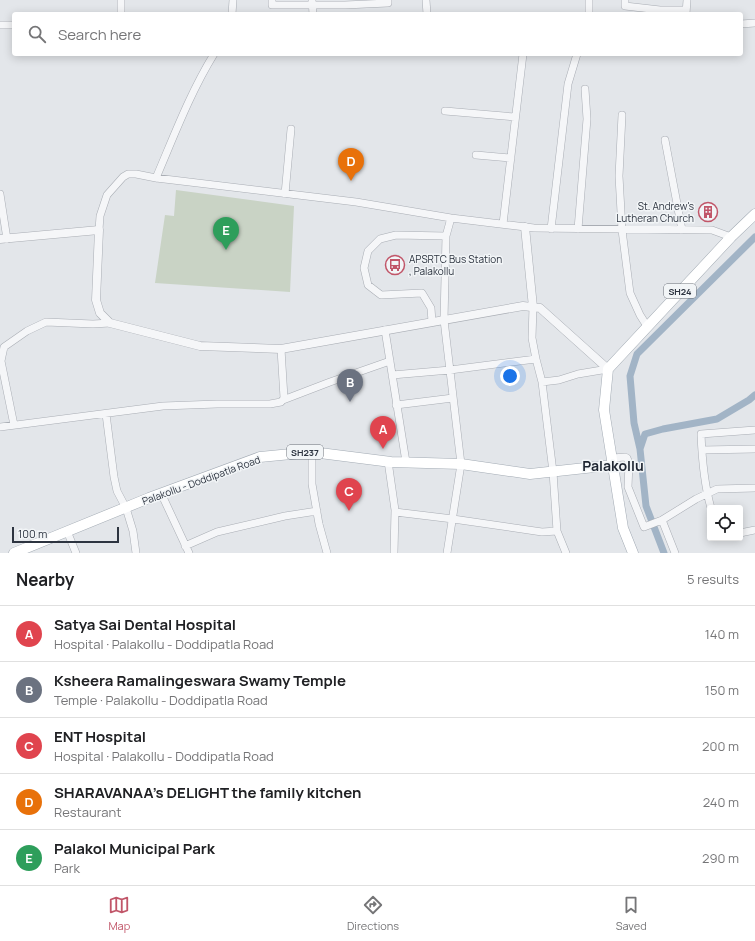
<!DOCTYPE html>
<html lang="en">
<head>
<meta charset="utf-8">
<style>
  body { margin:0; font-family:Manrope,sans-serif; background:#f6f6f6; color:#202124 }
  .controls { position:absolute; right:12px; bottom:12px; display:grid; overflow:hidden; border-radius:4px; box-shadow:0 2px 10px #0003 }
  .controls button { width:36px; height:36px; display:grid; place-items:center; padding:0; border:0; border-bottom:1px solid #e0e0e0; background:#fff; color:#202124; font:20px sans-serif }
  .scale { position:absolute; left:12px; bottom:10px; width:107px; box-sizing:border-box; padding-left:4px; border:2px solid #2d3440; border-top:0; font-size:11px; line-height:14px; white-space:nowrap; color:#2d3440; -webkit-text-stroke:3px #f2f5f7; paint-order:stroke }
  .you { position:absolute; left:510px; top:376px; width:14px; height:14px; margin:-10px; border:3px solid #fff; border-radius:50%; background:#1a73e8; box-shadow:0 0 0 6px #1a73e833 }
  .badge { display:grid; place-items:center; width:26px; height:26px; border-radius:50%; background:#c15669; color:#fff; font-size:13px; font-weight:700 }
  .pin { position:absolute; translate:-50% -33px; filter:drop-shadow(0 1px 2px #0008) }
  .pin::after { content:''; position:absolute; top:21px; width:14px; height:12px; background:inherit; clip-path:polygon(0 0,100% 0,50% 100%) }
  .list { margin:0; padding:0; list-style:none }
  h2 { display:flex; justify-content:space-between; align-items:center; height:52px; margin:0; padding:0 16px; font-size:17px }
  h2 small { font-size:13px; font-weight:400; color:#757577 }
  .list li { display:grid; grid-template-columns:26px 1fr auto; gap:12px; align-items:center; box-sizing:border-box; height:56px; padding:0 16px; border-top:1px solid #e0e0e0 }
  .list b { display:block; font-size:15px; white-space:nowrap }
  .list p { margin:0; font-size:13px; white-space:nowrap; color:#757577 }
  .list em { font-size:13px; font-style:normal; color:#757577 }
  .icon { flex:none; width:22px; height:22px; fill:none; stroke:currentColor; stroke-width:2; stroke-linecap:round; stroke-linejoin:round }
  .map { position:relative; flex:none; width:755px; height:553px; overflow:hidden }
  .search { position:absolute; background:#fff; box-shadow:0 2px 10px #0003; left:12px; right:12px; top:12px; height:44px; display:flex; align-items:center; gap:10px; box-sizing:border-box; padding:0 14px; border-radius:4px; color:#757577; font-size:15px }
  .sheet { height:332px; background:#fff }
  nav { display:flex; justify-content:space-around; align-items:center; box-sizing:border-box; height:56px; border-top:1px solid #e0e0e0; background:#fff; font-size:11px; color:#757577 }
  nav a { display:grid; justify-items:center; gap:2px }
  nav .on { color:#c15669 }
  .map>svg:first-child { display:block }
</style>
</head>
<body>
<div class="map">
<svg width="755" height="553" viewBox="0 0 755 553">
  <rect width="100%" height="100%" fill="#e3e6ea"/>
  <!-- green -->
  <path fill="#c9d3c5" d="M 176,190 L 294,206 L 290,292 L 155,283 L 165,215 L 174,216 Z"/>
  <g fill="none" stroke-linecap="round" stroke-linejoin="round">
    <!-- canal -->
    <path stroke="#a2b4c6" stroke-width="7" d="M 640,449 L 634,423 L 630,376 L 637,354 L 755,237
      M 664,553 L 646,506 L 640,449 L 645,434 L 663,429 L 717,419 L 749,400 L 755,395"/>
    <!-- minor casing -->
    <g stroke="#a9adb4" stroke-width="8">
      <path id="minor" d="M 121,0 L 121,14
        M 272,0 L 272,5 L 345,5 L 388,3 L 388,0
        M 312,0 L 313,14
        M 426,0 L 427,14
        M 589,0 L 589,14
        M 625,0 L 625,6 L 660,10 L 686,10
        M 232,14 L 233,0
        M 686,14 L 687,0
        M 741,24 L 755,23
        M 0,25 L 14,25
        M 445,111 L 515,117
        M 622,115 L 619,176 L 622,230 L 630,293 L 640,315 L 647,326
        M 665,140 L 682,230
        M 476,155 L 511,158
        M 156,178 C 174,136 190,93 214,54
        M 0,194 L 7,239
        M 285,194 L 291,129
        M 503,224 L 523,54
        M 551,229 L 568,84 L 577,54
        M 578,229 L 587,119 L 585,89
        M 99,230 L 100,216 L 107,195 L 123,177 L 128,174 L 136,174 L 156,178 L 356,202 L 451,218 L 534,228 L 712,230 L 731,237
        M 533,307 L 532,338 L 536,359 L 542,382
        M 432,322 L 431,308 L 422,293 L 381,295 L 368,285 L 364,268 L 368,251 L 380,239 L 396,235 L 446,236
        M 385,330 L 406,462
        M 392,375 L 450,370 L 536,359
        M 283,400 L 330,382 L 390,361
        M 396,405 L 453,398
        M 106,414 L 114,477 L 117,491 L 126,508 L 133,531 L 136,553
        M 14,425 L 1,361 L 4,347 L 27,331 L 46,322 L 93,324 L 110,323
        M 0,427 L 163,406 L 217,404 L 270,404 L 281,402 L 284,398 L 281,349
        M 702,450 L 755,449
        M 312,452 L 312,484 L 319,524 L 327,553
        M 613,458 L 625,457 L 627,458 L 629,463 L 628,487 L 644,527 L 662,520 L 696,499 L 717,489 L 755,488
        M 388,461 L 395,510 L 394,553
        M 161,493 L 189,553
        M 711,508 C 704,484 702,459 701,434 L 755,430
        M 395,512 L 453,519 L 542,532 L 557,531
        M 662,520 L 675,553
        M 67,531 L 76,553
        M 740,533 L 755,530
        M 185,546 L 217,532 L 285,516 L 317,511
        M 447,553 L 461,464 L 444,320 L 446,236 L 451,218
        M 566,553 L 557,531 L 553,472 L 542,382 L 559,380 L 578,374 L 608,369"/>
    </g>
    <!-- tertiary casing -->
    <g stroke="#a9adb4" stroke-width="9">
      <path id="tertiary" d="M 525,227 L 533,307
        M 0,239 L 99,230 L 96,300 L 100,313 L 110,323 L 200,346 L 281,349 L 523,306 L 540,308 L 608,369"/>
    </g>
    <!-- primary casing -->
    <g stroke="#a3abb4" stroke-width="11">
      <path id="primary" d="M 14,553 L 149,498 L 260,457 L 312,452 L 391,462 L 461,464 L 530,474 L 613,465
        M 633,553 L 623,528 L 604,410 L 608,369 L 731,237 L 755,214"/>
    </g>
    <!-- minor -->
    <use href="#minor" stroke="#f5f6f8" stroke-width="7"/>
    <!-- tertiary -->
    <use href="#tertiary" stroke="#f5f6f8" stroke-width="8"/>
    <!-- primary -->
    <use href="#primary" stroke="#fff" stroke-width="10"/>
  </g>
  <!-- icons -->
  <defs>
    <g id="building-ring" transform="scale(1)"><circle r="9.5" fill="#f2f5f7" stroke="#c15669" stroke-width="1.5"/><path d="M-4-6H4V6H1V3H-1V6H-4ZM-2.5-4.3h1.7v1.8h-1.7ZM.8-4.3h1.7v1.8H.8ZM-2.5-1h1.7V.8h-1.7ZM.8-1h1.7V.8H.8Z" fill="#c15669"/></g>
    <g id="bus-ring" transform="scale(1)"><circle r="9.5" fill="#f2f5f7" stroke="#c15669" stroke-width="1.5"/><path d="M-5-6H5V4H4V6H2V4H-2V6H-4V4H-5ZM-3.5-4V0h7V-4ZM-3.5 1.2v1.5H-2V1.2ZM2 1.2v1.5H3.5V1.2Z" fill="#c15669"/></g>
  </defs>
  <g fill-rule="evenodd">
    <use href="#building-ring" x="708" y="212"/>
    <use href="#bus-ring" x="395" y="265"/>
  </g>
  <g text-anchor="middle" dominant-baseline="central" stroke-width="3" stroke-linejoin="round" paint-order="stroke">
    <!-- shield labels -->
    <g fill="#f2f5f7" stroke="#686e77" stroke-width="1">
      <rect x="664" y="284" width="32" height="14" rx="3"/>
      <rect x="287" y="445" width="36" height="14" rx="3"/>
    </g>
    <g font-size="9" font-weight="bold" fill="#2d3440">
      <text x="680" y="291">SH24</text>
      <text x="305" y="452">SH237</text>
    </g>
    <!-- poi labels -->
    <g font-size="10" fill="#2d3440" stroke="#f2f5f7" text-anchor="end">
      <text x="694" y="206">St. Andrew's<tspan x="694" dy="12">Lutheran Church</tspan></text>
      <text x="409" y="259" text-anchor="start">APSRTC Bus Station<tspan x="409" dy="12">, Palakollu</tspan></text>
    </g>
    <!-- street labels -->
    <g font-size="10" fill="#2d3440" stroke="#f2f5f7">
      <text transform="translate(201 480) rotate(-20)">Palakollu - Doddipatla Road</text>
    </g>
    <!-- district labels -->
    <g font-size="14" font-weight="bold" fill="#1e2531" stroke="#f2f5f7">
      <text x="613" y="465">Palakollu</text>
    </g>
  </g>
</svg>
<div class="controls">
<button><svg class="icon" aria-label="locate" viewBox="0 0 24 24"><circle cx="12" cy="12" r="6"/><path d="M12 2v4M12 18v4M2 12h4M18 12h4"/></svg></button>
</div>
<div class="scale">100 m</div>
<div class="you"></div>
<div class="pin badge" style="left:383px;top:449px;background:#e0444e">A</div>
<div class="pin badge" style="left:350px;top:402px;background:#6b7280">B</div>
<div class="pin badge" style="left:349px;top:511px;background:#e0444e">C</div>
<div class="pin badge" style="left:351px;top:181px;background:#e8710a">D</div>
<div class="pin badge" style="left:226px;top:250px;background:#2e9e5b">E</div>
<div class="search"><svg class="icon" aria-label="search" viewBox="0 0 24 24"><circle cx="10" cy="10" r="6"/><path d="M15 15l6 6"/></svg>Search here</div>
</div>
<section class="sheet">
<h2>Nearby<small>5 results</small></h2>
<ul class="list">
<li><span class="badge" style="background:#e0444e">A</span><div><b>Satya Sai Dental Hospital</b><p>Hospital · Palakollu - Doddipatla Road</p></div><em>140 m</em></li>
<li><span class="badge" style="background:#6b7280">B</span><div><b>Ksheera Ramalingeswara Swamy Temple</b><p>Temple · Palakollu - Doddipatla Road</p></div><em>150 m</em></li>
<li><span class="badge" style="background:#e0444e">C</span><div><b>ENT Hospital</b><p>Hospital · Palakollu - Doddipatla Road</p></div><em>200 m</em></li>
<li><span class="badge" style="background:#e8710a">D</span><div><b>SHARAVANAA's DELIGHT the family kitchen</b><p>Restaurant</p></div><em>240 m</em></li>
<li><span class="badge" style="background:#2e9e5b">E</span><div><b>Palakol Municipal Park</b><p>Park</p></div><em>290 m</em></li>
</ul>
</section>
<nav>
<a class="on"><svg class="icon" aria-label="map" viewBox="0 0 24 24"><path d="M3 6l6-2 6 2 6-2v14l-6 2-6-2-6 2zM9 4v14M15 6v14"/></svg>Map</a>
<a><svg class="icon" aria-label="directions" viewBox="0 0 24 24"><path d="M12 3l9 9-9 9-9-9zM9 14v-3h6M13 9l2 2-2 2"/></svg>Directions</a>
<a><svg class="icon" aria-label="saved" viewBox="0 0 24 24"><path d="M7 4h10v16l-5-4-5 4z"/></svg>Saved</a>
</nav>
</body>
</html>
